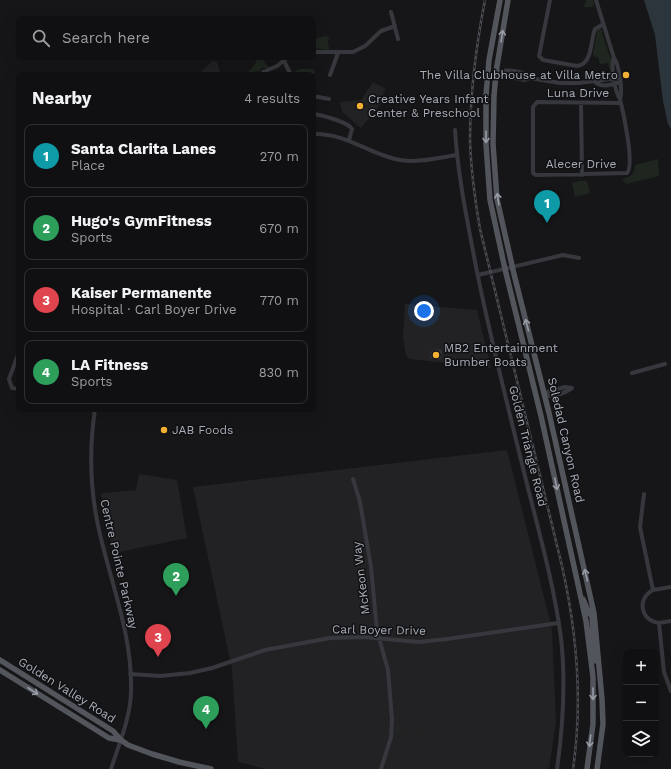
<!DOCTYPE html>
<html lang="en">
<head>
<meta charset="utf-8">
<style>
  body { margin:0; font-family:"Work Sans",sans-serif; background:#19191b; color:#f1f3f6 }
  .controls { position:absolute; right:12px; bottom:12px; display:grid; overflow:hidden; border-radius:8px; box-shadow:0 4px 16px #0002 }
  .controls button { width:36px; height:36px; display:grid; place-items:center; padding:0; border:0; border-bottom:1px solid #303032; background:#101012; color:#f1f3f6; font:20px sans-serif }
  .you { position:absolute; left:424px; top:311px; width:14px; height:14px; margin:-10px; border:3px solid #fff; border-radius:50%; background:#1a73e8; box-shadow:0 0 0 6px #1a73e833 }
  .badge { display:grid; place-items:center; width:26px; height:26px; border-radius:50%; background:#db2777; color:#fff; font-size:13px; font-weight:700 }
  .pin { position:absolute; translate:-50% -33px; filter:drop-shadow(0 1px 2px #0008) }
  .pin::after { content:''; position:absolute; top:21px; width:14px; height:12px; background:inherit; clip-path:polygon(0 0,100% 0,50% 100%) }
  .list { margin:0; padding:0; list-style:none }
  h2 { display:flex; justify-content:space-between; align-items:center; height:52px; margin:0; padding:0 16px; font-size:17px }
  h2 small { font-size:13px; font-weight:400; color:#9c9d9f }
  .list li { display:grid; grid-template-columns:26px 1fr auto; gap:12px; align-items:center; box-sizing:border-box; height:64px; margin:0 8px 8px; padding:0 8px; border:1px solid #303032; border-radius:8px }
  .list b { display:block; font-size:15px; white-space:nowrap }
  .list p { margin:0; font-size:13px; white-space:nowrap; color:#9c9d9f }
  .list em { font-size:13px; font-style:normal; color:#9c9d9f }
  .icon { flex:none; width:22px; height:22px; fill:none; stroke:currentColor; stroke-width:2; stroke-linecap:round; stroke-linejoin:round }
  .map { position:relative; flex:none; width:671px; height:769px; overflow:hidden }
  .search { position:absolute; background:#101012; box-shadow:0 4px 16px #0002; left:16px; top:16px; width:300px; height:44px; display:flex; align-items:center; gap:10px; box-sizing:border-box; padding:0 14px; border-radius:8px; color:#9c9d9f; font-size:15px }
  .panel { position:absolute; background:#101012; box-shadow:0 4px 16px #0002; left:16px; top:72px; width:300px; height:340px; border-radius:8px }
  .map>svg:first-child { display:block }
</style>
</head>
<body>
<div class="map">
<svg width="671" height="769" viewBox="0 0 671 769">
  <rect width="100%" height="100%" fill="#161618"/>
  <!-- built -->
  <path fill="#222225" d="M 213,61 L 217,62 L 220,73 L 225,75 L 197,75 Z
    M 373,82 L 386,89 L 383,94 L 383,102 L 361,128 L 342,112 L 340,102 L 361,100 Z
    M 405,304 L 477,310 L 491,368 L 410,359 L 406,356 L 403,336 Z
    M 507,450 L 552,629 L 556,723 L 549,769 L 266,769 L 238,762 L 232,669 L 193,487 Z
    M 139,474 L 177,480 L 187,538 L 114,553 L 104,516 L 101,493 L 136,490 Z"/>
  <!-- green -->
  <path fill="#1e261f" d="M 586,0 L 593,0 L 594,4 L 593,7 L 584,7 Z
    M 600,28 L 602,30 L 603,33 L 602,33 L 610,57 L 611,57 L 611,69 L 610,70 L 608,63 L 600,64 L 598,57 L 595,57 L 593,54 L 597,33 L 596,32 L 596,31 Z
    M 326,36 L 330,38 L 328,40 L 329,50 L 313,48 L 313,39 Z
    M 259,57 L 261,57 L 269,68 L 262,68 L 258,72 L 257,71 L 245,75 L 252,68 Z
    M 300,69 L 313,69 L 315,72 L 313,79 L 313,75 L 294,75 L 293,72 Z
    M 658,159 L 659,176 L 626,184 L 622,179 C 630,178 635,173 635,165 Z
    M 579,181 L 587,181 L 590,193 L 575,197 L 572,183 Z
    M 397,708 L 400,708 L 400,710 L 398,710 L 398,729 L 401,729 L 401,732 L 420,731 L 420,728 L 421,728 L 422,730 L 420,732 L 398,733 L 397,730 Z"/>
  <!-- water -->
  <path fill="#2c353c" d="M 644,0 L 671,0 L 671,129 L 668,124 L 663,101 L 655,35 Z
    M 436,349 L 441,350 L 442,352 L 441,358 L 439,360 L 430,358 L 431,352 Z"/>
  <g fill="none" stroke-linecap="round" stroke-linejoin="round">
    <!-- minor -->
    <path stroke="#37383d" stroke-width="4" d="M 550,0 L 539,56 L 543,60 L 577,66 C 593,64 590,41 595,29 L 602,25
      M 596,0 L 614,58
      M 391,12 L 398,39
      M 313,52 L 353,52 L 365,46 L 381,31 L 395,26
      M 614,58 C 619,64 623,91 620,99 C 615,92 610,65 614,58 Z
      M 284,61 L 291,75
      M 496,72 L 503,76 L 525,80 L 530,78 L 560,83 L 578,83 L 620,78
      M 496,72 C 506,69 523,70 530,78
      M 261,75 L 263,72 L 277,66 L 288,57
      M 330,75 L 338,53
      M 594,81 C 601,88 609,85 618,83
      M 313,96 L 329,99
      M 620,99 C 623,111 635,165 627,173 L 536,175 L 533,173 L 533,107 L 537,102 L 621,103
      M 581,103 L 582,175
      M 313,114 C 322,115 348,122 352,129 L 349,140
      M 455,130 C 458,178 468,224 477,272 C 491,340 508,408 525,476 C 538,529 554,584 561,638 C 566,682 563,726 557,769
      M 313,134 C 345,133 366,152 395,159 C 415,164 437,158 457,155
      M 478,275 L 563,255 L 579,258
      M 19,352 L 9,379 L 12,388 L 19,389
      M 632,373 L 665,364
      M 565,387 L 572,388 C 565,393 553,398 544,395 L 547,392 Z
      M 95,409 C 89,449 90,490 99,530 C 111,584 133,636 131,693 C 130,719 119,744 111,769
      M 353,479 L 360,502 L 371,567 L 377,631 L 388,670 L 392,720 L 391,737 L 381,769
      M 644,494 L 640,527 L 653,590 C 636,599 641,621 659,623 L 664,672 L 671,691
      M 653,590 L 671,587
      M 659,623 L 671,621
      M 130,674 L 160,676 L 190,673 L 212,668 L 265,650 L 330,638 L 363,637 L 419,642 L 447,639 L 558,623"/>
    <!-- major -->
    <path stroke="#53555c" stroke-width="5.5" d="M 500,0 L 489,60 L 486,95 L 486,144 L 490,200 L 505,269 L 541,416 L 586,621 L 593,677 L 593,724 L 587,769
      M 508,0 L 496,72 L 494,96 L 493,144 L 497,199 L 514,274 L 549,413 L 594,613 L 602,699 L 603,724 L 597,769
      M 583,599 L 589,613 L 593,617
      M 592,616 L 594,661
      M 0,660 L 113,731 L 121,740 L 128,745 L 152,754 L 179,762 L 211,769
      M 0,670 L 109,738 L 120,740"/>
    <!-- rail casing -->
    <g stroke="#4a4c52" stroke-width="2.5">
      <path id="rail" d="M 485,0 C 476,46 470,93 470,141 C 471,170 475,200 480,229 L 562,566 C 577,633 583,701 573,769"/>
    </g>
    <!-- rail -->
    <use href="#rail" stroke="#111113" stroke-width="1" stroke-dasharray="3" stroke-linecap="butt"/>
  </g>
  <!-- one-way arrows -->
  <defs><path id="oneway-shaft" d="M-6 0H5M1.5-3L5.5 0L1.5 3" fill="none" stroke-width="1.6" stroke-linecap="round" stroke-linejoin="round"/></defs>
  <g stroke="#979ba6">
    <use href="#oneway-shaft" transform="translate(502 36) rotate(-81)"/>
    <use href="#oneway-shaft" transform="translate(486 137) rotate(90)"/>
    <use href="#oneway-shaft" transform="translate(498 199) rotate(-98)"/>
    <use href="#oneway-shaft" transform="translate(527 325) rotate(-104)"/>
    <use href="#oneway-shaft" transform="translate(556 484) rotate(78)"/>
    <use href="#oneway-shaft" transform="translate(586 575) rotate(-103)"/>
    <use href="#oneway-shaft" transform="translate(33 691) rotate(33)"/>
    <use href="#oneway-shaft" transform="translate(593 694) rotate(90)"/>
    <use href="#oneway-shaft" transform="translate(590 741) rotate(97)"/>
  </g>
  <!-- markers -->
  <g fill="#f2b134" stroke="#111113" stroke-width="1.5">
    <circle cx="626" cy="75" r="4"/>
    <circle cx="360" cy="106" r="4"/>
    <circle cx="436" cy="355" r="4"/>
    <circle cx="164" cy="430" r="4"/>
  </g>
  <g text-anchor="middle" dominant-baseline="central" stroke-width="3" stroke-linejoin="round" paint-order="stroke">
    <!-- poi labels -->
    <g font-size="12" fill="#a8adb8" stroke="#111113" text-anchor="start">
      <text x="618" y="75" text-anchor="end">The Villa Clubhouse at Villa Metro</text>
      <text x="368" y="99">Creative Years Infant<tspan x="368" dy="14">Center &amp; Preschool</tspan></text>
      <text x="444" y="348">MB2 Entertainment<tspan x="444" dy="14">Bumber Boats</tspan></text>
      <text x="172" y="430">JAB Foods</text>
    </g>
    <!-- street labels -->
    <g font-size="12" fill="#a8adb8" stroke="#111113">
      <text x="578" y="93">Luna Drive</text>
      <text x="581" y="164">Alecer Drive</text>
      <text transform="translate(566 440) rotate(77)">Soledad Canyon Road</text>
      <text transform="translate(528 446) rotate(76)">Golden Triangle Road</text>
      <text transform="translate(119 564) rotate(77)">Centre Pointe Parkway</text>
      <text transform="translate(361 578) rotate(-97)">McKeon Way</text>
      <text transform="translate(379 630) rotate(1)">Carl Boyer Drive</text>
      <text transform="translate(67 690) rotate(32)">Golden Valley Road</text>
    </g>
  </g>
</svg>
<div class="controls">
<button>+</button>
<button>−</button>
<button><svg class="icon" aria-label="layers" viewBox="0 0 24 24"><path d="M12 4l9 5-9 5-9-5zM3 14l9 5 9-5"/></svg></button>
</div>
<div class="you"></div>
<div class="pin badge" style="left:547px;top:223px;background:#0f9aa8">1</div>
<div class="pin badge" style="left:176px;top:596px;background:#2e9e5b">2</div>
<div class="pin badge" style="left:158px;top:657px;background:#e0444e">3</div>
<div class="pin badge" style="left:206px;top:729px;background:#2e9e5b">4</div>
<div class="search"><svg class="icon" aria-label="search" viewBox="0 0 24 24"><circle cx="10" cy="10" r="6"/><path d="M15 15l6 6"/></svg>Search here</div>
<section class="panel">
<h2>Nearby<small>4 results</small></h2>
<ul class="list">
<li><span class="badge" style="background:#0f9aa8">1</span><div><b>Santa Clarita Lanes</b><p>Place</p></div><em>270 m</em></li>
<li><span class="badge" style="background:#2e9e5b">2</span><div><b>Hugo's GymFitness</b><p>Sports</p></div><em>670 m</em></li>
<li><span class="badge" style="background:#e0444e">3</span><div><b>Kaiser Permanente</b><p>Hospital · Carl Boyer Drive</p></div><em>770 m</em></li>
<li><span class="badge" style="background:#2e9e5b">4</span><div><b>LA Fitness</b><p>Sports</p></div><em>830 m</em></li>
</ul>
</section>
</div>
</body>
</html>
